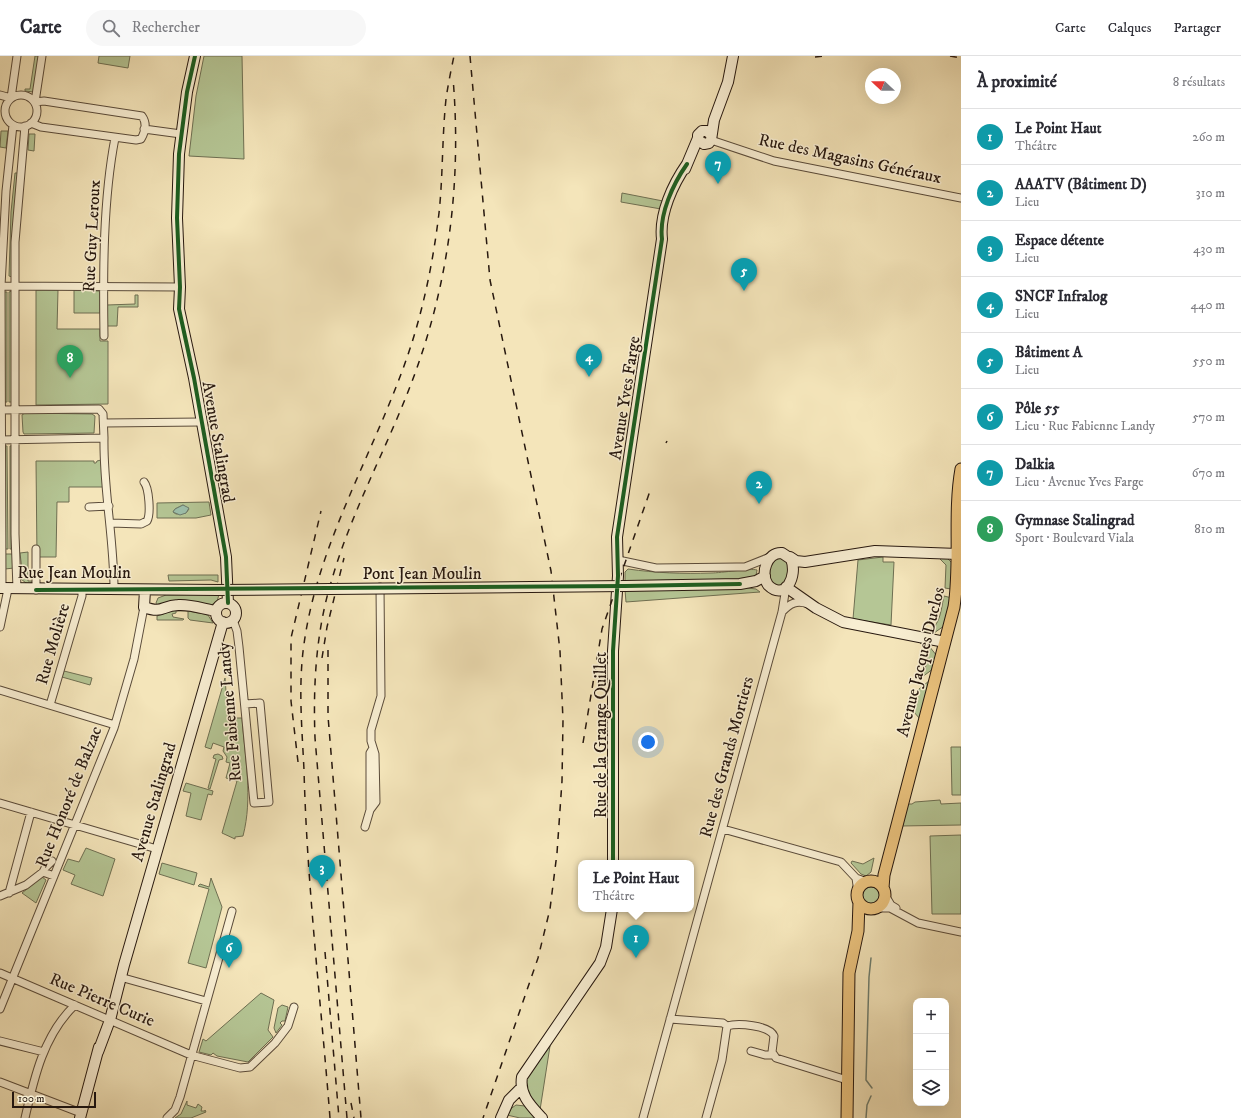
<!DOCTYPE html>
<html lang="fr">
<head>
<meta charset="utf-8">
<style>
  body { margin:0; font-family:"IM FELL DW Pica",serif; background:#f7f7f7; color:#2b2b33 }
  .controls { position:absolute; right:12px; bottom:12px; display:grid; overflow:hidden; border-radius:8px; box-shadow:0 4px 16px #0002 }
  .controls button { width:36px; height:36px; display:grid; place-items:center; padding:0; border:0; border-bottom:1px solid #e1e1e2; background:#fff; color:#2b2b33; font:20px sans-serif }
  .compass { position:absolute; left:865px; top:12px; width:36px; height:36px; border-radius:50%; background:#fff; box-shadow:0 4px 16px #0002; rotate:292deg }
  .scale { position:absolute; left:12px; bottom:10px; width:84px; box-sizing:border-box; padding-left:4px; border:2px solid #27180f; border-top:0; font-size:11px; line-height:14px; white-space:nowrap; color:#27180f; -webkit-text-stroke:3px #f8eed2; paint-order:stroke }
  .you { position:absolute; left:648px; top:686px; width:14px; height:14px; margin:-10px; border:3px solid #fff; border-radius:50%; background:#1a73e8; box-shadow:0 0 0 6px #1a73e833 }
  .badge { display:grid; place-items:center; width:26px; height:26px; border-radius:50%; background:#db2777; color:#fff; font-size:13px; font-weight:700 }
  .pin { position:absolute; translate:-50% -33px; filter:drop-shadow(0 1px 2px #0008) }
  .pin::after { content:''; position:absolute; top:21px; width:14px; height:12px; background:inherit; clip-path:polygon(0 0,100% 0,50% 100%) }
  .popup { position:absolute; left:578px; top:804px; width:116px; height:52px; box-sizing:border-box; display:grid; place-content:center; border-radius:8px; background:#fff; filter:drop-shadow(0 1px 3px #0005); font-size:13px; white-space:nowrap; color:#7c7c81 }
  .popup b { font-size:15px; color:#2b2b33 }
  .popup::after { content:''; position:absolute; left:50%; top:100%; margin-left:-8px; border:8px solid transparent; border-top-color:#fff }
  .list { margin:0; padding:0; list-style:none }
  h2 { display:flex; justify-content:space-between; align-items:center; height:52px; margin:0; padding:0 16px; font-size:17px }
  h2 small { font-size:13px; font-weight:400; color:#7c7c81 }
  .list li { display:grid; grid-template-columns:26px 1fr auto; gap:12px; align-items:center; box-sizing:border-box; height:56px; padding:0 16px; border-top:1px solid #e1e1e2 }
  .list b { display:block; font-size:15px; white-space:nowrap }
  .list p { margin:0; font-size:13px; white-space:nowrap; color:#7c7c81 }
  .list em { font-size:13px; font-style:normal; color:#7c7c81 }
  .icon { flex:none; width:22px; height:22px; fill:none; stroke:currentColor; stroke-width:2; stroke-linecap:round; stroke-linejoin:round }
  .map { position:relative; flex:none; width:961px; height:1062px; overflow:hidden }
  header { display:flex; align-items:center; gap:24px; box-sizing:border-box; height:56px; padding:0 20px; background:#fff; border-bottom:1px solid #e1e1e2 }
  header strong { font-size:19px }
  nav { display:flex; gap:22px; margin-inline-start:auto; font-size:14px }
  .search { width:280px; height:36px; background:#f7f7f7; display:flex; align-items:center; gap:10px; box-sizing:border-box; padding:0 14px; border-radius:22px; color:#7c7c81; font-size:15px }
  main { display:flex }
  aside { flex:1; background:#fff }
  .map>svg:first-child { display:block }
</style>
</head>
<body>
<header>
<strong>Carte</strong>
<div class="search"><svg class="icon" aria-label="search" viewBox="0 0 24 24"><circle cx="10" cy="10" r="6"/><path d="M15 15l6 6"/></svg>Rechercher</div>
<nav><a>Carte</a><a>Calques</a><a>Partager</a></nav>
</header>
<main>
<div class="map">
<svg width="961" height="1062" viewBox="0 0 961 1062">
  <rect width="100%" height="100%" fill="#f4e5ba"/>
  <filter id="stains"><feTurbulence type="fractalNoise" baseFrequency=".005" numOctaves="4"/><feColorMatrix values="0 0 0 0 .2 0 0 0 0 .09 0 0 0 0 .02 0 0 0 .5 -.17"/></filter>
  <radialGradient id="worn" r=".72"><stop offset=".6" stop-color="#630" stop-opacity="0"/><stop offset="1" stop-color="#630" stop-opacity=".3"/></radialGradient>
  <!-- green -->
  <path fill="#b5c695" stroke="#6e6f52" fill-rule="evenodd" d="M 35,0 L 40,0 L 34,36 L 25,35 L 25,33 L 30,33 Z
    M 99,0 L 130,0 L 128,12 L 98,7 Z
    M 204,0 L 242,0 L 244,103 L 189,100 L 196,40 Z
    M 1,75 L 8,75 L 6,92 L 0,91 Z
    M 29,78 L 35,78 L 34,95 L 28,94 Z
    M 15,117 L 18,117 L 12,221 L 9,220 L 11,156 Z
    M 622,137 L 663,145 L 661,153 L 621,146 Z
    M 36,234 L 58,234 L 57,273 L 100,273 L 100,285 L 108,285 L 108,348 L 36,349 Z
    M 74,234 L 100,235 L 100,257 L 74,257 Z
    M 12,235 L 12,346 L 9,346 L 9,236 Z
    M 4,236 L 7,236 L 7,346 L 4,346 Z
    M 135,239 L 138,239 L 138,251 L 118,251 L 117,270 L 107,270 L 107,249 L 135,248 Z
    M 25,357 L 92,358 L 95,360 L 94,377 L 24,378 L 23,376 L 22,359 Z
    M 5,390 L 7,390 L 8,493 L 3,493 Z
    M 10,390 L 12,390 L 15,493 L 10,493 Z
    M 101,404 L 103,431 L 69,431 L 69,446 L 57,446 L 56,501 L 37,501 L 36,405 L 94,405 L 94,407 L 96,407 L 97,405 Z
    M 209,446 L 211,459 L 196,462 L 157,462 L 157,447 ZM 183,449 L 189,453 L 186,457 L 176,458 L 173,456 L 175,453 Z
    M 28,496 L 28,525 L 32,525 L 32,527 L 26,527 L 21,523 L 20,514 L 22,514 L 20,497 Z
    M 5,498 L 14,498 L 14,512 L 5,513 Z
    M 779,501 L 783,502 L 789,510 L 787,525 L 779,530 L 770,526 L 770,510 Z
    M 883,501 L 883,506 L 894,506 L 891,569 L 853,563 L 858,504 Z
    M 938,501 L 947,502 L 952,507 L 951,533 L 945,532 L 946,509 Z
    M 628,513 C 656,517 683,518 711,517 C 721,517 751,512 757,514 L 756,520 L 738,523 L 625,525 L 625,516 Z
    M 168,519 L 218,519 L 218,526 L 211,524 L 169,525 Z
    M 748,532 L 756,533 L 760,536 L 626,546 L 625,534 Z
    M 219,538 L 217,546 L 211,549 L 157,549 L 156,547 L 158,542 L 166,539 Z
    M 944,540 L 952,542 L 944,570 L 934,577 L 923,575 C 940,576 941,553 944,540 Z
    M 174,554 L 183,554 L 208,559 L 213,567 L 190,564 L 188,562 L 188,555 L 176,555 L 176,557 L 172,558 L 173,561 L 184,563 L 183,564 L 157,564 L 157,560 Z
    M 920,587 L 929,590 L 937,600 L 933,613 L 922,621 C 926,609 933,595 920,587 Z
    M 64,615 L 92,622 L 90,629 L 62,621 Z
    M 225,622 L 228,662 L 242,662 C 245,702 253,742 243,780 L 235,781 L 235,783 L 222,777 L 237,725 L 226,722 L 230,707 L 226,706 L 227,701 L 223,695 L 224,691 L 213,687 L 211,693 L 205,691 Z
    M 929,625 L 920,663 L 913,655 L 919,633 Z
    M 951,691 L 961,691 L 961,739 L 952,739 Z
    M 218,698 L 222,700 L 223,703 L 219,704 L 210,733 L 208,732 L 216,703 L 213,702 L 214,699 Z
    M 186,727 L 213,735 L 212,739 L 208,738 L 201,764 L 186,760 L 191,737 L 183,735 Z
    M 940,744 L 941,748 L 961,747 L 961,769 L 901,770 L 907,748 L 912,748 L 915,746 Z
    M 961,779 L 961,858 L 932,858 L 930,780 Z
    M 86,792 L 115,803 L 103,840 L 71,828 L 75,819 L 63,814 L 68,803 L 79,806 Z
    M 874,802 L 871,816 L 866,820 L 861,818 L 851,807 L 852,805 L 863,808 Z
    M 162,807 L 197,817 L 194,829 L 159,818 Z
    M 42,821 L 46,824 L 36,847 L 22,837 Z
    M 211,822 L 222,851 L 206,912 L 188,907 L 209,833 L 198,830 L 200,828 L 209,831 Z
    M862 840a9 9 0 1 1 18 0a9 9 0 1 1-18 0Z
    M 261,937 L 274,944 L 268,974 L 273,981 L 248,1006 L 217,1000 L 213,997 L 211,999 L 199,996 L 203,983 L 206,985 Z
    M 282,949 L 288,951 L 285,965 L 282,965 L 280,967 L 282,969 L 276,977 L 274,972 L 278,952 Z
    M 550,990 L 540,1054 L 527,1035 L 526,1023 Z
    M 187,1045 L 187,1049 L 196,1052 L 198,1048 L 202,1051 L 201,1055 L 205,1055 L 205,1054 L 206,1056 L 191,1062 L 175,1062 L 181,1058 Z
    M 516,1049 L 525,1050 L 535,1062 L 520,1062 L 507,1059 L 509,1054 Z"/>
  <!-- water -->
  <path fill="#9cbfab" stroke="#6d7c6d" d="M 183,449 L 189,452 L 186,457 L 180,459 L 173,456 L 175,453 Z"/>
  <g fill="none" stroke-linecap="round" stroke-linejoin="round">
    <!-- stream -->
    <path stroke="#6d7c6d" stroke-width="1.5" d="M 871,902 L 869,921 L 866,1024 L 872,1032
      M 866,1062 L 867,1049 L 871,1040"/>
    <!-- street casing -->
    <g stroke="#5a4b3a" stroke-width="9">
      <path id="street" d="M 0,39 L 11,42
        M5 55a16 16 0 1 1 32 0a16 16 0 1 1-32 0Z
        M 11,42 L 17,0
        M 35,46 L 42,0
        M 31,67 L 41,71 L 136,84 L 141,83 C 145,76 147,67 142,60 L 44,45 L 35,46
        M 144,73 L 181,78
        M 711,84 L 774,105 L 961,142
        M 0,230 L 180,231
        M 104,280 C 103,217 103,144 115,82
        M 0,354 L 99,353 L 103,358 L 104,382 L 0,384
        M 104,367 L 201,366
        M 104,382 C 103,432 114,482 114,533
        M 89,451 L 109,450
        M 111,467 L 141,468 L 147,465 C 151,458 149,432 144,426
        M 36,493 L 36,534
        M 618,504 L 656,512 L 737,511 L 745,511 L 770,501
        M 2,532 L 1,230 L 6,135 L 13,69
        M 17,533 L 15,478 L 15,186 L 25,70
        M 782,556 C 790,547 797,544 808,548
        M 233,564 L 237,575 L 239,591 L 254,747 L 269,746 L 260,647 L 245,648
        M 0,571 L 8,533
        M 0,634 L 115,669
        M 50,649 L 82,540 L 82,534
        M 0,747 L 157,793
        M 370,754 L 370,697 L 373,692
        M 365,771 L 370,754 L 376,746 L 375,698 L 371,685 L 371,674 L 381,640 L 380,531
        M 723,773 L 841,806 L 856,822 L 867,826
        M 43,816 L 45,812 L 52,805
        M 856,822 L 858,837
        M 9,837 L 31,756
        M 885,839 L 891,849 L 896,852
        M 0,840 L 26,829 L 43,816 L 54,820
        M 875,852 L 890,852 L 918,867 L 961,876
        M 0,917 L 191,999 L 240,1012 L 250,1011 L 275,987 L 288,970 L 294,951
        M 120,921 L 206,945
        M 0,953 L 114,672 L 134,603 L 144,551
        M 670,963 L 723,967 L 727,970 L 722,1004 L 706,1062
        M 727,970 C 738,967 769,969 774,980 L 772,996 L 776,1002 L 847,1024
        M 0,985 L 44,996
        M 751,995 L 765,999 L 773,999
        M 0,1026 L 81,1057
        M 25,1062 C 34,1022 44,978 75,949
        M 167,1062 L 175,1054 L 180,1041 L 232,855
        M 643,1062 L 782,556 L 786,531"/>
    </g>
    <!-- secondary casing -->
    <g stroke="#27180f" stroke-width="12">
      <path id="secondary" d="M 195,0 L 187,36 L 179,98 L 177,162 L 180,231 L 179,253 L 194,322 L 226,501 L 228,547
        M 711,79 L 707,75 L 702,75 L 698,79 L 698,84 L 704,88 L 709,87 L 711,84 L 714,64 L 728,26 L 733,0
        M 685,113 L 698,82
        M 782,497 L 791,503 C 798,520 785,546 768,529 C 760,517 767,496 782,497 Z
        M 790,501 L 796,505 L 805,506 L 875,495 L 958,498
        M 625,530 L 740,528 L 756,525 L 765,520
        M 786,531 L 816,552 L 843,566 L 945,586
        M 0,532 L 218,534
        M 145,534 L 144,551 C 163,558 161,550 178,549 C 190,548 204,553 216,555
        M216 557a10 10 0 1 1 20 0a10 10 0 1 1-20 0Z
        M 613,807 L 613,595 L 618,520 L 617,481 L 662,183 C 659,158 673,128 687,108
        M 98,996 L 110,964 L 124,909 L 223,566
        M 80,1062 L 99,991
        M 501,1062 L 509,1044 L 521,1032
        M 542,1062 C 531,1050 519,1039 522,1021 L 600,907 L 606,891 L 612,853"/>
    </g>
    <!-- primary casing -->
    <g stroke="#27180f" stroke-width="13">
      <path id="primary" d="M857 839a14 14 0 1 1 28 0a14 14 0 1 1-28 0Z
        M 883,832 L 884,819 L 954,551 C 961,505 953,458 961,413
        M 847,1062 L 849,917 L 858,875 L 859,846"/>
    </g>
    <!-- street -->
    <use href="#street" stroke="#f8eed2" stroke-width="7"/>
    <!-- secondary -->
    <use href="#secondary" stroke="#f8eed2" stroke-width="10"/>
    <!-- primary -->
    <use href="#primary" stroke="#eac27d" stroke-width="11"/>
    <!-- rail -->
    <path stroke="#27180f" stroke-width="1.5" stroke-dasharray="7 7" stroke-linecap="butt" d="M 470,0 L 490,224 L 551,515 L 560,595 L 563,664 L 562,725 L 557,797 L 550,853 L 538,902 L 483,1062
      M 950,0 L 961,2
      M 815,1 L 825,0
      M 666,387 L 667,385
      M 328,594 L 328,660 L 361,1062
      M 322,602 L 327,571 L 344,502
      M 583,687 L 602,573 L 650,435
      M 298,706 L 291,645 L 291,582 L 321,455
      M 325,896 L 339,1062
      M 351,1047 L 354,1062
      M 330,1062 C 321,946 307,830 304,714 C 302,672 298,630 304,588 C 319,479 382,385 414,280 C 426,240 434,199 439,157 C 443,120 442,81 446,43 C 448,29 451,14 454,0
      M 347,1062 L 315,682 C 313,628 316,575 332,523 C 354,447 395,378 420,303 C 451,212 461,117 453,22"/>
    <!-- secondary-bridge casing -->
    <g stroke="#27180f" stroke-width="12" stroke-linecap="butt">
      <path id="secondary-bridge" d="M 218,534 L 625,530"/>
    </g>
    <!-- secondary-bridge -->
    <use href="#secondary-bridge" stroke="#f8eed2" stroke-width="10"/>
    <!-- cycleway casing -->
    <g stroke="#f8eed2" stroke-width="6">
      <path id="cycleway" d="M 195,0 L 187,36 L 179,98 L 177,162 L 180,231 L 179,253 L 194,322 L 226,501 L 228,547
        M 36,534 L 625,530 L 740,528
        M 613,807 L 613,595 L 618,520 L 617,481 L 662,183 C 659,158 673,128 687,108"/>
    </g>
    <!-- cycleway -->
    <use href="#cycleway" stroke="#1b5e20" stroke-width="4"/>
  </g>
  <g text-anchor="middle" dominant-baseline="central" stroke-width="3" stroke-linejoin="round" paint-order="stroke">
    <!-- street labels -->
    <g font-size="17" fill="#27180f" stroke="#f8eed2">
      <text transform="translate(850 103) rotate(12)">Rue des Magasins Généraux</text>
      <text transform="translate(92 180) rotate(-87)">Rue Guy Leroux</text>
      <text transform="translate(625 342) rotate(-81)">Avenue Yves Farge</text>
      <text transform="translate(218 386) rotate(80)">Avenue Stalingrad</text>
      <text x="74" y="517">Rue Jean Moulin</text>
      <text x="422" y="518">Pont Jean Moulin</text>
      <text transform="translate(53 588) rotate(-74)">Rue Molière</text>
      <text transform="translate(921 606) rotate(-76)">Avenue Jacques Duclos</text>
      <text transform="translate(230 656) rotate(-95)">Rue Fabienne Landy</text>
      <text transform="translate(601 679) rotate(-90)">Rue de la Grange Quillet</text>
      <text transform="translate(727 701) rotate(-75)">Rue des Grands Mortiers</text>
      <text transform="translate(69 741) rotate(-68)">Rue Honoré de Balzac</text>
      <text transform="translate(154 746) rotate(-74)">Avenue Stalingrad</text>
      <text transform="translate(102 944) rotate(23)">Rue Pierre Curie</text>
    </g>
  </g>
  <rect width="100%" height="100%" filter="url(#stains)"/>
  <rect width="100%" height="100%" fill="url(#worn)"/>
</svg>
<div class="controls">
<button>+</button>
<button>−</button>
<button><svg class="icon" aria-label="layers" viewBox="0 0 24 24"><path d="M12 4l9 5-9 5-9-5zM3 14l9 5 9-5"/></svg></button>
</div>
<svg class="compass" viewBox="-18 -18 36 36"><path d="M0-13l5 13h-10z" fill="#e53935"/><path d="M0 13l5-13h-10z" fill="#7c7c81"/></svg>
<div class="scale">100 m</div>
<div class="you"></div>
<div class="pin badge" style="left:636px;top:902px;background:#0f9aa8">1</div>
<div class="popup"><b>Le Point Haut</b>Théâtre</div>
<div class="pin badge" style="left:759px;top:448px;background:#0f9aa8">2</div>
<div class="pin badge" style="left:322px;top:832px;background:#0f9aa8">3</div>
<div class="pin badge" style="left:589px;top:321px;background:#0f9aa8">4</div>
<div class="pin badge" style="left:744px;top:235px;background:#0f9aa8">5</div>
<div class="pin badge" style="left:229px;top:912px;background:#0f9aa8">6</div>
<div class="pin badge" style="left:718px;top:128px;background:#0f9aa8">7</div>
<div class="pin badge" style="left:70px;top:322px;background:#2e9e5b">8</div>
</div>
<aside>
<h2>À proximité<small>8 résultats</small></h2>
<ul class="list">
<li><span class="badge" style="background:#0f9aa8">1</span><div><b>Le Point Haut</b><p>Théâtre</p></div><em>260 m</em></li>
<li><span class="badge" style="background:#0f9aa8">2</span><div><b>AAATV (Bâtiment D)</b><p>Lieu</p></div><em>310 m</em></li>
<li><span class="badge" style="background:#0f9aa8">3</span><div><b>Espace détente</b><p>Lieu</p></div><em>430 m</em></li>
<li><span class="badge" style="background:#0f9aa8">4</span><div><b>SNCF Infralog</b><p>Lieu</p></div><em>440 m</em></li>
<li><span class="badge" style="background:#0f9aa8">5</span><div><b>Bâtiment A</b><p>Lieu</p></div><em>550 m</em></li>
<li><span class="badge" style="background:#0f9aa8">6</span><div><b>Pôle 55</b><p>Lieu · Rue Fabienne Landy</p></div><em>570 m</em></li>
<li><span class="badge" style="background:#0f9aa8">7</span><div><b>Dalkia</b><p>Lieu · Avenue Yves Farge</p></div><em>670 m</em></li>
<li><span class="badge" style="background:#2e9e5b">8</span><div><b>Gymnase Stalingrad</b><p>Sport · Boulevard Viala</p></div><em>810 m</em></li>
</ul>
</aside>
</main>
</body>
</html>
